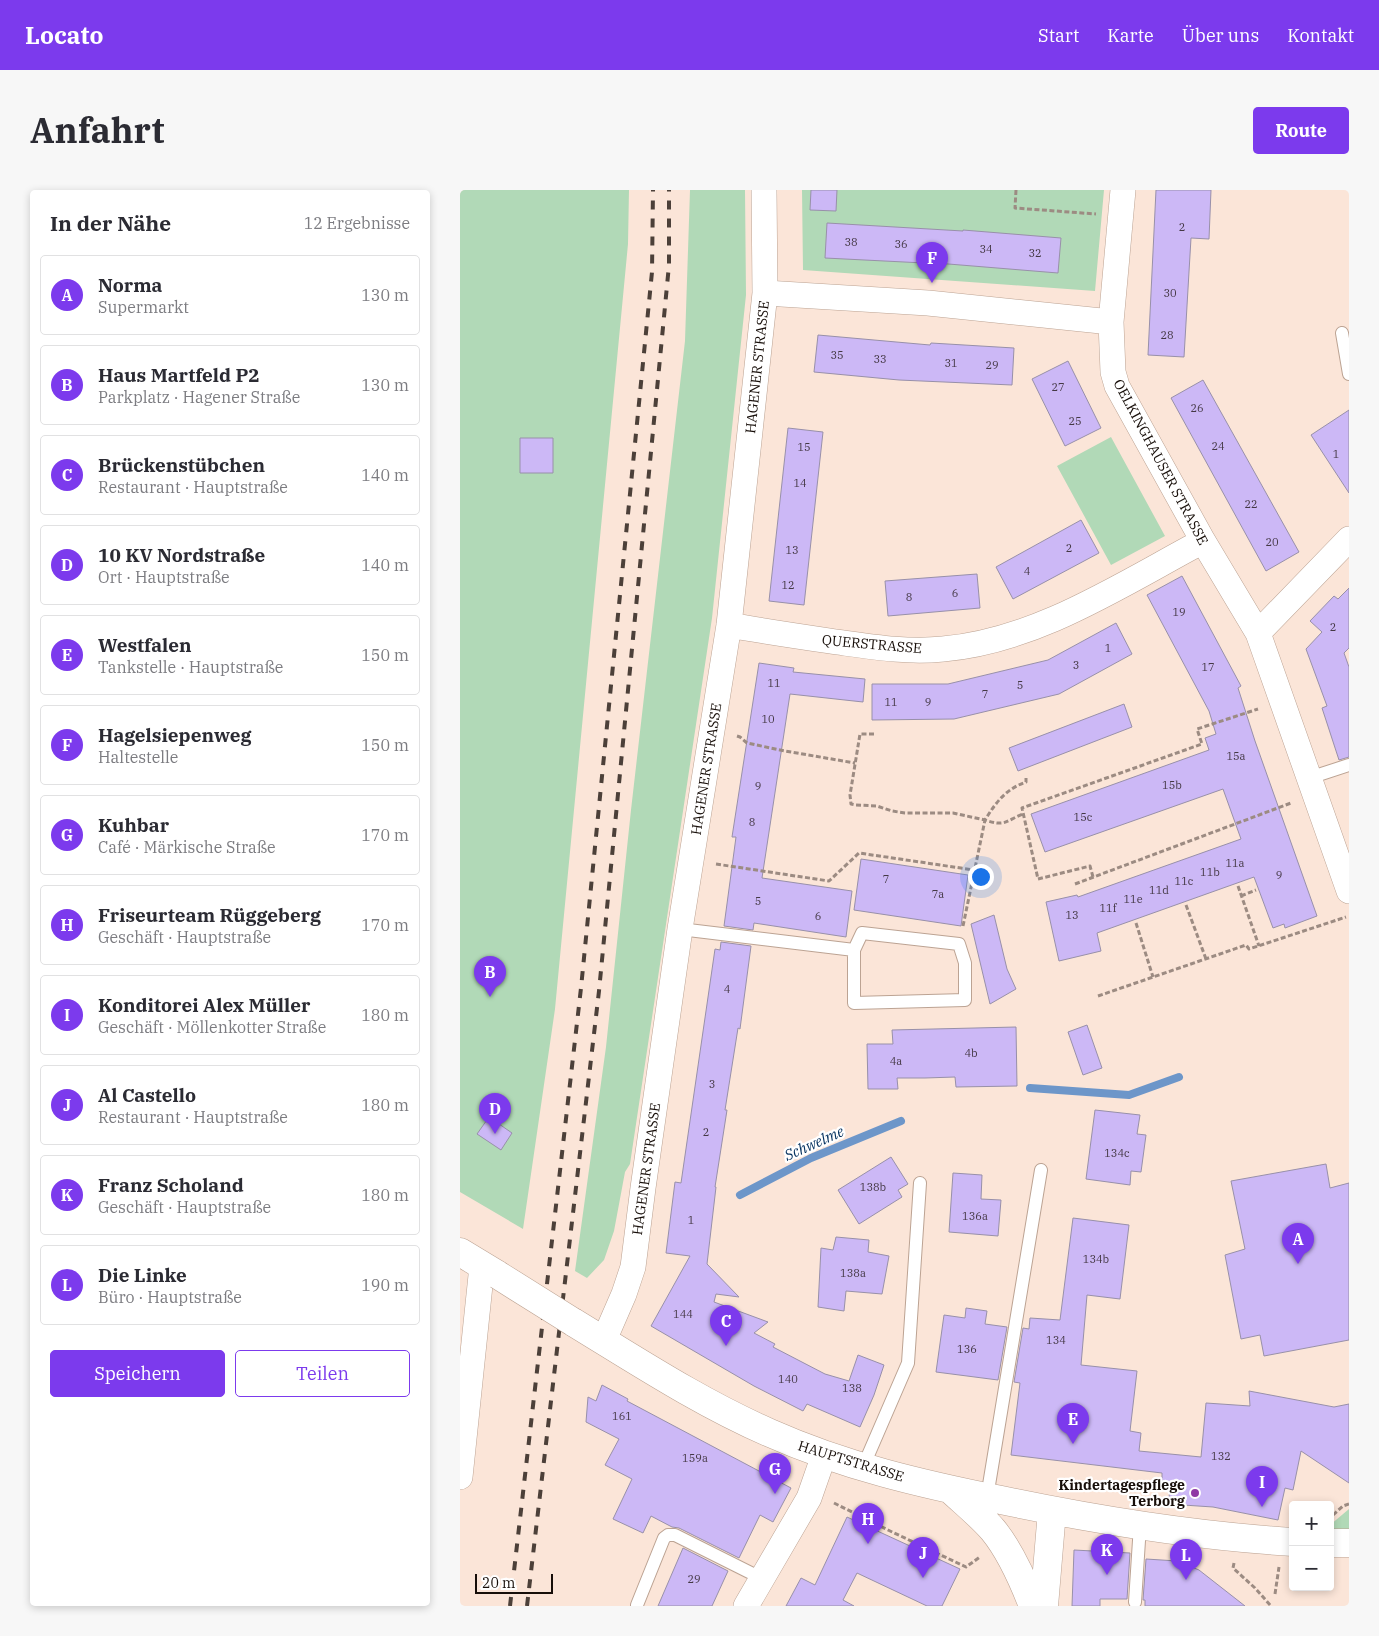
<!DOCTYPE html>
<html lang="de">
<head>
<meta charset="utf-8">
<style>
  body { margin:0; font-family:"IBM Plex Serif",serif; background:#f7f7f7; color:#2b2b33 }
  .controls { position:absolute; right:15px; bottom:15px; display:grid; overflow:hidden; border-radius:5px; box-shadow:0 2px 8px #0003 }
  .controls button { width:45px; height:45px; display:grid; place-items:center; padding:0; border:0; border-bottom:1px solid #e1e1e2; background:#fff; color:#2b2b33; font:25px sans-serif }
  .scale { position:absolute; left:15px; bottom:12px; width:78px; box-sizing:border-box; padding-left:5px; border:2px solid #170e09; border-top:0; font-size:14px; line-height:18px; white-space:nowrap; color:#170e09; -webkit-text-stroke:4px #fff; paint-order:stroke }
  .you { position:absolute; left:520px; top:686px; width:18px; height:18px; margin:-12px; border:4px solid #fff; border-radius:50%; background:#1a73e8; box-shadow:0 0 0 8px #1a73e833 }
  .badge { display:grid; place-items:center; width:32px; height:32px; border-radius:50%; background:#7c3aed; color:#fff; font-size:16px; font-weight:700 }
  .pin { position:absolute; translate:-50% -41px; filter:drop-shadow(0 1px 2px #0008) }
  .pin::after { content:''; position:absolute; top:26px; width:18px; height:15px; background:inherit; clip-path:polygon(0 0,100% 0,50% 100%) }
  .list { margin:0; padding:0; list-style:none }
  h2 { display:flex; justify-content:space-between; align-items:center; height:65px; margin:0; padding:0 20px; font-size:21px }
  h2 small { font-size:16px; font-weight:400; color:#7c7c81 }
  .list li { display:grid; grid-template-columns:32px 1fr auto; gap:15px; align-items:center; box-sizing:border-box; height:80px; margin:0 10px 10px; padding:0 10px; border:1px solid #e1e1e2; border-radius:5px }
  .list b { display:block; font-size:19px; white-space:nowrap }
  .list p { margin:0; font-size:16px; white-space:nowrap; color:#7c7c81 }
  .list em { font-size:16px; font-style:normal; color:#7c7c81 }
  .actions { display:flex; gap:10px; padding:15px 20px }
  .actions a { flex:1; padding:11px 0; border:1px solid #7c3aed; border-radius:5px; text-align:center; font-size:18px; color:#7c3aed }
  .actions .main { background:#7c3aed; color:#fff }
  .map { position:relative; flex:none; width:889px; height:1416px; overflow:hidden; border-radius:5px }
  header { display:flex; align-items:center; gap:30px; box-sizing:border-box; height:70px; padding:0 25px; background:#7c3aed; color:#fff }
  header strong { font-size:24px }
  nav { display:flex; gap:28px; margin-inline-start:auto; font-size:18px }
  .intro { display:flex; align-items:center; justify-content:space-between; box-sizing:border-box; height:120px; padding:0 30px }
  h1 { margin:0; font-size:35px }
  .button { padding:12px 22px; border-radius:5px; background:#7c3aed; color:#fff; font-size:18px; font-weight:700 }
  main { display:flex; gap:30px; padding:0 30px }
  aside { flex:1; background:#fff; border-radius:5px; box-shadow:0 2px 8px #0003 }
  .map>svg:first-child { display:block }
</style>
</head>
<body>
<header>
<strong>Locato</strong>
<nav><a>Start</a><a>Karte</a><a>Über uns</a><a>Kontakt</a></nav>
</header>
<div class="intro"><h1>Anfahrt</h1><a class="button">Route</a></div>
<main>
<aside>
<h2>In der Nähe<small>12 Ergebnisse</small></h2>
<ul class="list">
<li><span class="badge">A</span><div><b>Norma</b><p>Supermarkt</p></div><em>130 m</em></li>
<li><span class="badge">B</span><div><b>Haus Martfeld P2</b><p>Parkplatz · Hagener Straße</p></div><em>130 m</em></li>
<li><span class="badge">C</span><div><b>Brückenstübchen</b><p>Restaurant · Hauptstraße</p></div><em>140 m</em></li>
<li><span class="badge">D</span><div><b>10 KV Nordstraße</b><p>Ort · Hauptstraße</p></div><em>140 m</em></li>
<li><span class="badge">E</span><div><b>Westfalen</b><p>Tankstelle · Hauptstraße</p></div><em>150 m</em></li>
<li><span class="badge">F</span><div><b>Hagelsiepenweg</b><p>Haltestelle</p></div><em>150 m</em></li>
<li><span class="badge">G</span><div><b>Kuhbar</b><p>Café · Märkische Straße</p></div><em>170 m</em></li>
<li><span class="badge">H</span><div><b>Friseurteam Rüggeberg</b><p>Geschäft · Hauptstraße</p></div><em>170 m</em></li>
<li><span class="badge">I</span><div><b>Konditorei Alex Müller</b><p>Geschäft · Möllenkotter Straße</p></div><em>180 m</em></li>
<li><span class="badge">J</span><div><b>Al Castello</b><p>Restaurant · Hauptstraße</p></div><em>180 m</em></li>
<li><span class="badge">K</span><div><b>Franz Scholand</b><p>Geschäft · Hauptstraße</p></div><em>180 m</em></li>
<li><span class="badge">L</span><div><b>Die Linke</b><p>Büro · Hauptstraße</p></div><em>190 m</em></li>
</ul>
<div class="actions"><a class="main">Speichern</a><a>Teilen</a></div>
</aside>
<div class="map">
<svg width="889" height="1416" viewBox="0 0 889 1416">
  <rect width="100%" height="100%" fill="#fbe5d8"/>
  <!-- green -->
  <path fill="#b1d9b7" d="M 0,0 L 169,0 L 168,54 L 95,819 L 63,1039 L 0,1002 Z
    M 230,0 L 285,0 L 286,105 L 252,428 L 170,974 L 165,982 L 154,1041 L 144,1070 L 127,1088 L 115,1081 L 146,857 L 171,620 L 225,151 Z
    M 342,0 L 644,0 L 635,101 L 343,80 Z
    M 651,247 L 705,346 L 651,375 L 597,276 Z
    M 889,1319 L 889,1339 L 870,1339 L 870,1335 Z"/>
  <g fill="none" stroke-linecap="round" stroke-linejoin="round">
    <!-- stream -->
    <path stroke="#6d96c9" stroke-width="8" d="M 570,898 L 669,905 L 719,887
      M 280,1005 L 351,968 L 441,931"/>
  </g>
  <!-- building -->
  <path fill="#ccb8f6" stroke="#9890a9" d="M 351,0 L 377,0 L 376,21 L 350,20 Z
    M 696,0 L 751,0 L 749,49 L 731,48 L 724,167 L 688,165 Z
    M 367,33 L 503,41 L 503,40 L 601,48 L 598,83 L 464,72 L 464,73 L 365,68 Z
    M 358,145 L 470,155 L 471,153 L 554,158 L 552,195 L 439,190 L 354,182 Z
    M 608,171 L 641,238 L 605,256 L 572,189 Z
    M 743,190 L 839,362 L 806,381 L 711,208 Z
    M 889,220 L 889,303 L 851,245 Z
    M 328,238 L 363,242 L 344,415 L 309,411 Z
    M 60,248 L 93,248 L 93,283 L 60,283 Z
    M 621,330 L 639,363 L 553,409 L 536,377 Z
    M 517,384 L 520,418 L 428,426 L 425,391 Z
    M 722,386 L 781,496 L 778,498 L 795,551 L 857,726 L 825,738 L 824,734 L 813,738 L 794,687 L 637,743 L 641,761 L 599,771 L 586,712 L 617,705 L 618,707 L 781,649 L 763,599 L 585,662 L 571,624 L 749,560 L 745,548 L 756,544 L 749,521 L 687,405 Z
    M 889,398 L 889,458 L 884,463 L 889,477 L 889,567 L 879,570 L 862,518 L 867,516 L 846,459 L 862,442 L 850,431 L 874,406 L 878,409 Z
    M 656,433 L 672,464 L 599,504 L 494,529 L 412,530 L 412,494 L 488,494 L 588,470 Z
    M 299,473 L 334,478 L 333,482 L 405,489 L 403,512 L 330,504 L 302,688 L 392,701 L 386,747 L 294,733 L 293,740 L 264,736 L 276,647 L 272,647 Z
    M 664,514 L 672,537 L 558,581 L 549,558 Z
    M 401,669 L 508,685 L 501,736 L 394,720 Z
    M 534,725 L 547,779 L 556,799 L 530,814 L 511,734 Z
    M 261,752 L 291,756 L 280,839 L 278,838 L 265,920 L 267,920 L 255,997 L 256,997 L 247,1074 L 279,1107 L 256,1104 L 254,1112 L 308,1132 L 294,1143 L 315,1154 L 313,1157 L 365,1184 L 389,1191 L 398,1165 L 424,1175 L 414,1205 L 400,1237 L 347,1214 L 343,1221 L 294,1196 L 191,1136 L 230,1066 L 206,1063 L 215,992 L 221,993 L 255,759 L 260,760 Z
    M 627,835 L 642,878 L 623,885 L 608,842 Z
    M 556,837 L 557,896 L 496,897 L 495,887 L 465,888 L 437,888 L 438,899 L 408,899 L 407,854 L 433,854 L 432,840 Z
    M 635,920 L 680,925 L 677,944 L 686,945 L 681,982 L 671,981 L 670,995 L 626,989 Z
    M 29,927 L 52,943 L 41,960 L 17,944 Z
    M 431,967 L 448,994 L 438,1000 L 442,1007 L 399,1034 L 378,1000 Z
    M 866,974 L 870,998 L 889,993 L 889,1150 L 804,1166 L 800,1145 L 781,1149 L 765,1065 L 785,1059 L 771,991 Z
    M 493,983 L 522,985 L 521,1009 L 541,1010 L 538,1046 L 489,1042 Z
    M 613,1028 L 669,1035 L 660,1109 L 627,1105 L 621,1175 L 677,1181 L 670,1241 L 681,1243 L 679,1261 L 741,1267 L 746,1213 L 790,1216 L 789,1201 L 874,1217 L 889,1214 L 889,1293 L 841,1261 L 833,1300 L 825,1298 L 818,1330 L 753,1317 L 708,1314 L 711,1293 L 702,1292 L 702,1283 L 551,1265 L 560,1193 L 554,1192 L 563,1138 L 569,1139 L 570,1128 L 600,1130 Z
    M 376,1047 L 409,1050 L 408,1062 L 429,1066 L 422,1104 L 386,1101 L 384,1121 L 358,1117 L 361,1058 L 373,1060 Z
    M 506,1118 L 527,1121 L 525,1134 L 547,1137 L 538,1190 L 476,1182 L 484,1125 L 505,1128 Z
    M 142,1195 L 168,1209 L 167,1211 L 331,1298 L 313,1332 L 300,1325 L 279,1368 L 219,1338 L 212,1337 L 191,1326 L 183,1343 L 153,1329 L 172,1289 L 145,1275 L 159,1249 L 126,1232 L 128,1207 L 136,1211 Z
    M 387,1327 L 500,1379 L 482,1416 L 467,1416 L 397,1383 L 383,1410 L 394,1416 L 326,1416 L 341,1388 L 355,1395 Z
    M 223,1358 L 268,1381 L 252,1416 L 198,1416 Z
    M 614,1360 L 670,1363 L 667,1409 L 640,1409 L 640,1416 L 612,1416 Z
    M 686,1369 L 717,1371 L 739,1380 L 785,1416 L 685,1416 L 685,1410 L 683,1410 Z"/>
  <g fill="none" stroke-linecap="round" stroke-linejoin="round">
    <!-- service casing -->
    <g stroke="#bca393" stroke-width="14">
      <path id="service" d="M 882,143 L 889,184
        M 849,588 L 889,575
        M 220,739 L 394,760 L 402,743 L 499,754 L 505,773 L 505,810 L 394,813 L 394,760
        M 403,1277 L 448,1173 L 460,993
        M 527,1307 L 581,980
        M 675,1412 L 680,1335
        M 177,1415 L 204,1348 L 208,1345 L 215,1345 L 301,1388"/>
    </g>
    <!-- minor casing -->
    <g stroke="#bca393" stroke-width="26">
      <path id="minor" d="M 305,103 L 468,113 L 651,132 L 653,182 L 657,196 L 743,351 L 798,443 L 889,701
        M 651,132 L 663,0
        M 269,435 C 302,441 336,446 370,451 C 407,456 445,463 483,459 C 577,451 662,394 743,351
        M 798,443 L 889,349
        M 144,1150 L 164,1104 L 173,1077 L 183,998 L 220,739 L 269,435 L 305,103 L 304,0
        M 0,1287 L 22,1076
        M 286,1416 L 349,1308 L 364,1265"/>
    </g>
    <!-- secondary casing -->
    <g stroke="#bca393" stroke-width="29">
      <path id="secondary" d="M 0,1062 L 38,1085
        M 113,1132 C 177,1171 241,1213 310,1243 C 384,1276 462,1294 541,1310 C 636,1330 736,1346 833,1352
        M 491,1300 C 505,1313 521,1326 533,1340 C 551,1362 563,1390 573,1416
        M 870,1353 L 889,1353
        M 584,1416 L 592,1321"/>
    </g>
    <!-- path -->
    <path stroke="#9c8b82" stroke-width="3" stroke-dasharray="5 2.5" stroke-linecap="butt" d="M 556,0 L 555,18 L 636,24
      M 414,544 L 400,544 L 390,605 L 391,614 L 396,615 L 417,616 L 432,621 L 445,623 L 493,623 L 525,630 C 536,612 546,599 566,592 L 566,588
      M 277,546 L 280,547 L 287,553 L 325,561 L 395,573
      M 256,674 L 369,691 L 399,663 L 514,680
      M 633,687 L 630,676 L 578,689 L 562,618 L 742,554 L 737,539 L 798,519
      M 615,694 L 831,613
      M 778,696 L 799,756
      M 781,706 L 796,700
      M 726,715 L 746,769
      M 676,733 L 693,787
      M 503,736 L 525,630 C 546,637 545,631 563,624
      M 638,806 L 786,755 L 789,759 L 886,727
      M 374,1313 L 428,1340 L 506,1377 L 520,1367
      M 873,1325 L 883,1316 L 889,1314
      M 774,1373 L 773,1378 L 795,1398 L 811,1416
      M 815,1404 L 819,1377"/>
    <!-- service -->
    <use href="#service" stroke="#fff" stroke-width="12"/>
    <!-- minor -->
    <use href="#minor" stroke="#fff" stroke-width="25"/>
    <!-- secondary -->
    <use href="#secondary" stroke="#fff" stroke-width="28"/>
    <!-- rail -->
    <path stroke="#4c4039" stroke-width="4" stroke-dasharray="9 9" stroke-linecap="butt" d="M 50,1416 L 121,798 L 192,82 L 193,0
      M 67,1416 L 139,801 L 209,75 L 209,0"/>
    <!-- secondary-bridge casing -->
    <g stroke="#bca393" stroke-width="29" stroke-linecap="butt">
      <path id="secondary-bridge" d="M 38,1085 L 113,1132"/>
    </g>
    <!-- secondary-bridge -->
    <use href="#secondary-bridge" stroke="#fff" stroke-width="28"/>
  </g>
  <!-- markers -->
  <circle fill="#9039a5" stroke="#fff" stroke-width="2" cx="735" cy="1303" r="5"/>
  <g text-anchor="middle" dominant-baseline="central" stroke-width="4.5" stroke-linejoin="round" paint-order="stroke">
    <!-- number labels -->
    <g font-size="11" fill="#443844">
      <text x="722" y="37">2</text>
      <text x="391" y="52">38</text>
      <text x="441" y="54">36</text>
      <text x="526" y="59">34</text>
      <text x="575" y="63">32</text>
      <text x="710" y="103">30</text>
      <text x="707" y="145">28</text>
      <text x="377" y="165">35</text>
      <text x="420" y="169">33</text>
      <text x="491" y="173">31</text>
      <text x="532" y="175">29</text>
      <text x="598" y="197">27</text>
      <text x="737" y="218">26</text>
      <text x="615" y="231">25</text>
      <text x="758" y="256">24</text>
      <text x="344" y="257">15</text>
      <text x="876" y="264">1</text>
      <text x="340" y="293">14</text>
      <text x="791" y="314">22</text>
      <text x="812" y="352">20</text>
      <text x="609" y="358">2</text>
      <text x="332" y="360">13</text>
      <text x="567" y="381">4</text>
      <text x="328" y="395">12</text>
      <text x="495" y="403">6</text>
      <text x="449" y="407">8</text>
      <text x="719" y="422">19</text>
      <text x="873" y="437">2</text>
      <text x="648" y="458">1</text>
      <text x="616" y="475">3</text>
      <text x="748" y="477">17</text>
      <text x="314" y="493">11</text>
      <text x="560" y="495">5</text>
      <text x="525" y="504">7</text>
      <text x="431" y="512">11</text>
      <text x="468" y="512">9</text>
      <text x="308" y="529">10</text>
      <text x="776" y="566">15a</text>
      <text x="712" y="595">15b</text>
      <text x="298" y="596">9</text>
      <text x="623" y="627">15c</text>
      <text x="292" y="632">8</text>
      <text x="775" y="673">11a</text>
      <text x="750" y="682">11b</text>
      <text x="819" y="685">9</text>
      <text x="426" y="689">7</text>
      <text x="724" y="691">11c</text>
      <text x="699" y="700">11d</text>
      <text x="478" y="704">7a</text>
      <text x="673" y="709">11e</text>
      <text x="298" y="711">5</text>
      <text x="648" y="718">11f</text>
      <text x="612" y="725">13</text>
      <text x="358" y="726">6</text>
      <text x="267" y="799">4</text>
      <text x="511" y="863">4b</text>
      <text x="436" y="871">4a</text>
      <text x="252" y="894">3</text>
      <text x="246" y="942">2</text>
      <text x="657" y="963">134c</text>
      <text x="413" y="997">138b</text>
      <text x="515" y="1026">136a</text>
      <text x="231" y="1030">1</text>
      <text x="636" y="1069">134b</text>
      <text x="393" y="1083">138a</text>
      <text x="223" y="1124">144</text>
      <text x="596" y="1150">134</text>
      <text x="507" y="1159">136</text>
      <text x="328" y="1189">140</text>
      <text x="392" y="1198">138</text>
      <text x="162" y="1226">161</text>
      <text x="761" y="1266">132</text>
      <text x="235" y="1268">159a</text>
      <text x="234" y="1389">29</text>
    </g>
    <!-- street labels -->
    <g font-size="14" fill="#170e09" stroke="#fff">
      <text transform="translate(297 177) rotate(-84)">HAGENER STRASSE</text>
      <text transform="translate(701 272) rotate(62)">OELKINGHAUSER STRASSE</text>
      <text transform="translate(412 454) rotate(5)">QUERSTRASSE</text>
      <text transform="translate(246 579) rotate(-81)">HAGENER STRASSE</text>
      <text transform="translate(186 979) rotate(-82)">HAGENER STRASSE</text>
      <text transform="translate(391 1271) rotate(17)">HAUPTSTRASSE</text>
    </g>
    <!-- poi labels -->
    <g font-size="14" font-weight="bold" fill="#170e09" stroke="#fff" text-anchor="end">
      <text x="725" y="1295">Kindertagespflege<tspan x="725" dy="16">Terborg</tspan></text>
    </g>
    <!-- water labels -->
    <g font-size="15" font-style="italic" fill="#022f5d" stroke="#fff">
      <text transform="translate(354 953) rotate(-24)">Schwelme</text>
    </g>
  </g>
</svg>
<div class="controls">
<button>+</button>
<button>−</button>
</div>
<div class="scale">20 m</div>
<div class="you"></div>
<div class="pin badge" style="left:838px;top:1074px">A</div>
<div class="pin badge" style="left:30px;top:807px">B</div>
<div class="pin badge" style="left:266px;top:1156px">C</div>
<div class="pin badge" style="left:35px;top:944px">D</div>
<div class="pin badge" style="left:613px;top:1254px">E</div>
<div class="pin badge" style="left:472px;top:93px">F</div>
<div class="pin badge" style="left:315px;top:1304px">G</div>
<div class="pin badge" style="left:408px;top:1354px">H</div>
<div class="pin badge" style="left:802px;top:1317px">I</div>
<div class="pin badge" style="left:463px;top:1388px">J</div>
<div class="pin badge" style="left:647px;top:1385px">K</div>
<div class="pin badge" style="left:726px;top:1390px">L</div>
</div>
</main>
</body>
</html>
